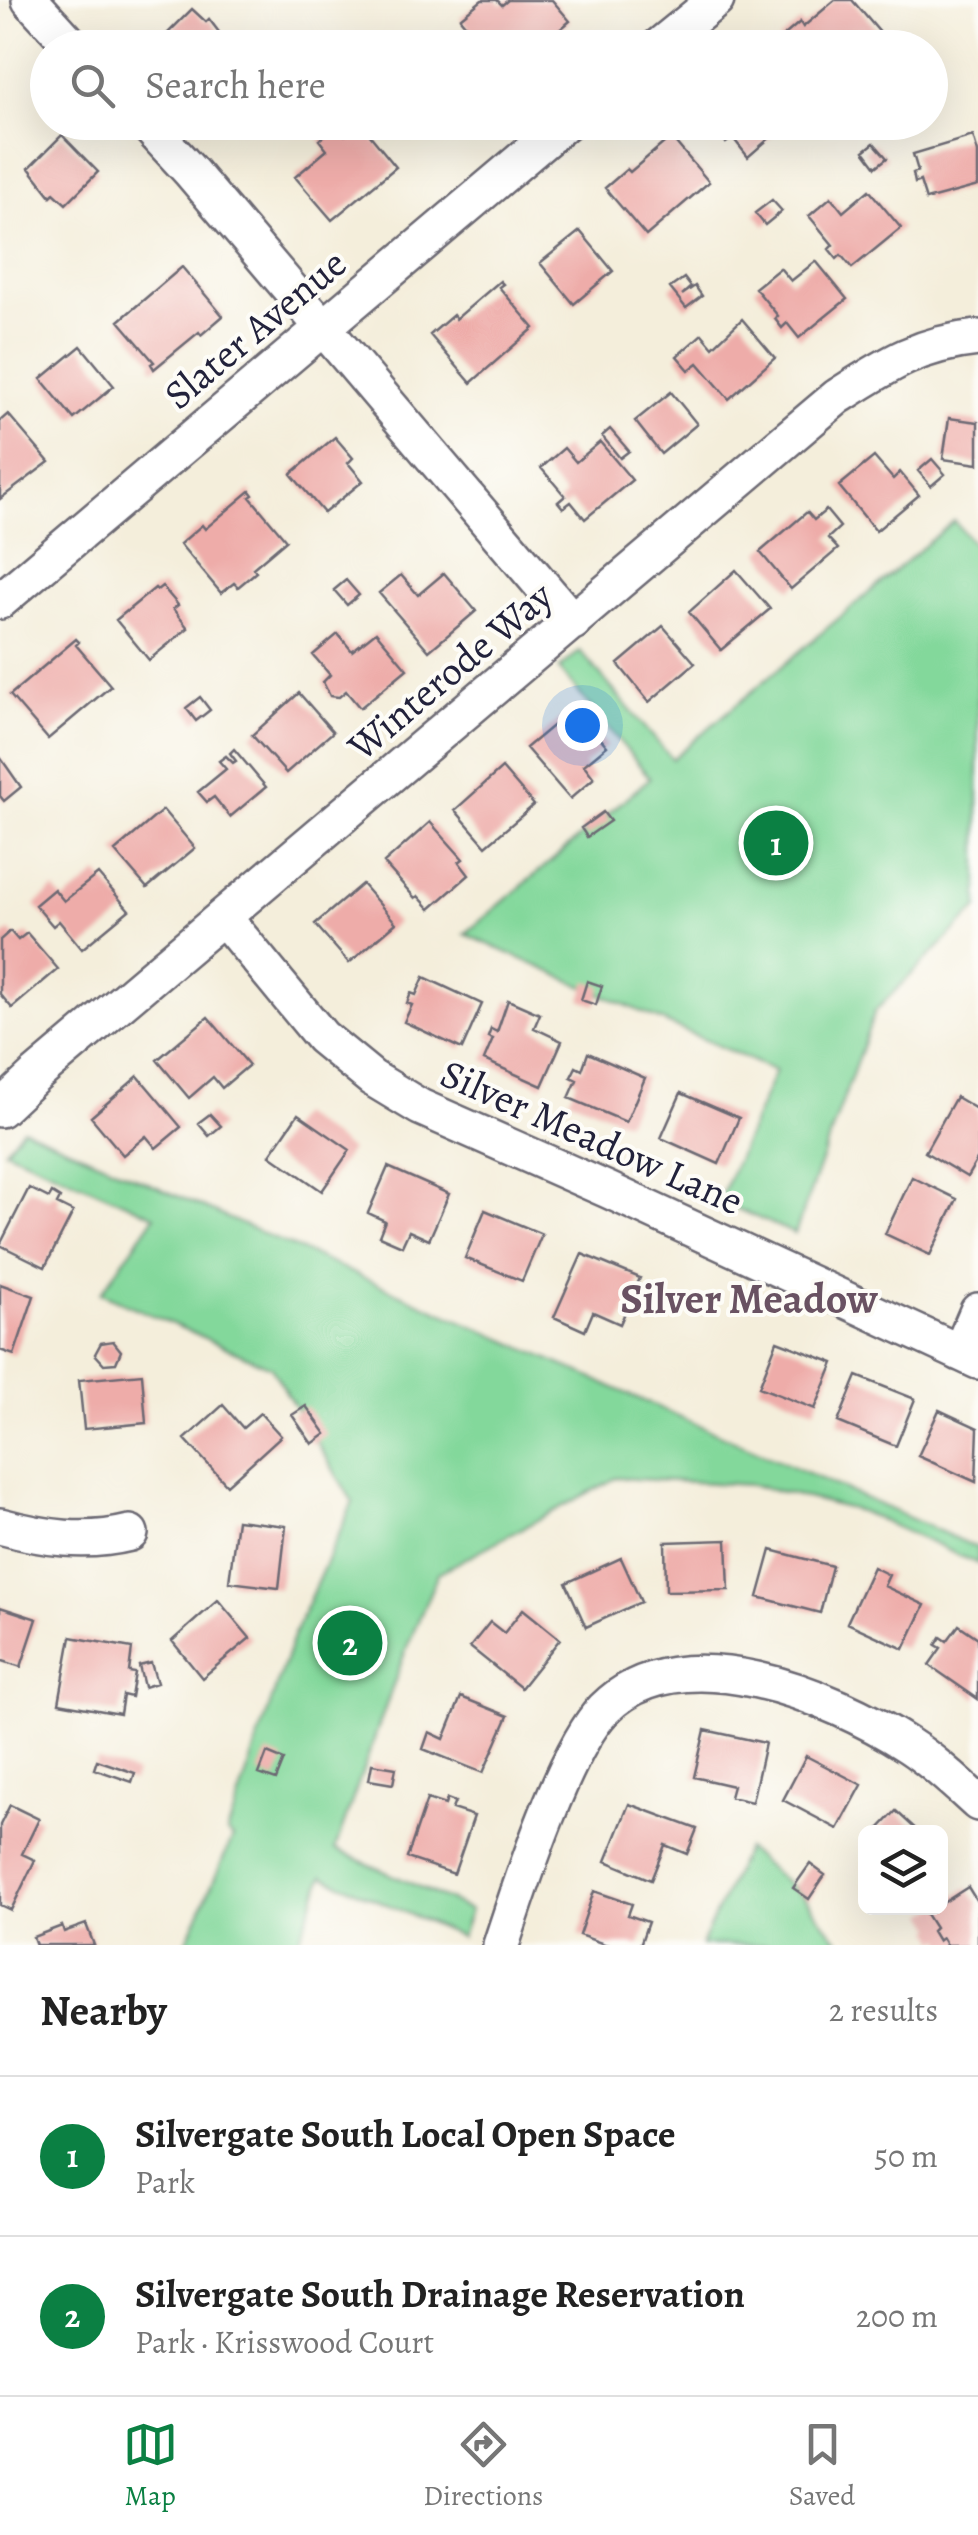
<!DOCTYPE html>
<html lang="en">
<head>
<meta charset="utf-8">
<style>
  body { margin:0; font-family:Alegreya,serif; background:#f6f6f6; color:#222 }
  .controls { position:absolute; right:30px; bottom:30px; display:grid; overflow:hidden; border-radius:15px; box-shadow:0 10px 40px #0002 }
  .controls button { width:90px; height:90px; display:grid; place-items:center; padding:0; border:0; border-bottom:2px solid #e0e0e0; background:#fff; color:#222; font:50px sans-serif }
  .you { position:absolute; left:582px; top:725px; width:35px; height:35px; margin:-25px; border:8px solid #fff; border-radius:50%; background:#1a73e8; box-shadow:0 0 0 15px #1a73e833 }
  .badge { display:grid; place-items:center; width:65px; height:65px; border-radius:50%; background:#0b8043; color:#fff; font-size:32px; font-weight:700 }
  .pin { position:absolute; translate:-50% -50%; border:5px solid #fff; box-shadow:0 2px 10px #0006 }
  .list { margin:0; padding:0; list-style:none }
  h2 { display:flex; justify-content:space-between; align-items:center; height:130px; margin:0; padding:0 40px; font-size:42px }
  h2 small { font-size:32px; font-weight:400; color:#767676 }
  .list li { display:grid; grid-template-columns:65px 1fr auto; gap:30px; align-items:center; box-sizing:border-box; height:160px; padding:0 40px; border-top:2px solid #e0e0e0 }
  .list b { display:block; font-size:38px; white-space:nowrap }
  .list p { margin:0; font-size:32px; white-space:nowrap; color:#767676 }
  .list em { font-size:32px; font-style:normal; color:#767676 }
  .icon { flex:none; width:55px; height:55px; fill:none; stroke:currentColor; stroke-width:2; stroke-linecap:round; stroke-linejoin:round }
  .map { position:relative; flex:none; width:978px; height:1945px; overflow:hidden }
  .search { position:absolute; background:#fff; box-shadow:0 10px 40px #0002; left:30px; right:30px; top:30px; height:110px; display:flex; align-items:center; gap:25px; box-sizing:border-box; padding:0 35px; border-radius:55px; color:#767676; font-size:38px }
  .sheet { height:450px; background:#fff }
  nav { display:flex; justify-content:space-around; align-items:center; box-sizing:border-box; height:140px; border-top:2px solid #e0e0e0; background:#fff; font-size:28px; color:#767676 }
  nav a { display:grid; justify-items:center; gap:5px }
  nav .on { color:#0b8043 }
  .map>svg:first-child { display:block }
</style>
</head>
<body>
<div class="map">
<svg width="978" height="1945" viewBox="0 0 978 1945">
  <rect width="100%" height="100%" fill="#fdfcf7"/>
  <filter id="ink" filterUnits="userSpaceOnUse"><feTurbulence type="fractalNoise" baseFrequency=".01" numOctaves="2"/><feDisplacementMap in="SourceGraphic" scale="20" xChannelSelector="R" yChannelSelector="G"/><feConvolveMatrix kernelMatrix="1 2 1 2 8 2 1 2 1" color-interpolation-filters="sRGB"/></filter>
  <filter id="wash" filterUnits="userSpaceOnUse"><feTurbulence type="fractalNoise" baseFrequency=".0048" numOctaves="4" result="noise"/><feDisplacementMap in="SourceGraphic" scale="40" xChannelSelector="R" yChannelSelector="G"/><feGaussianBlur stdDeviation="2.25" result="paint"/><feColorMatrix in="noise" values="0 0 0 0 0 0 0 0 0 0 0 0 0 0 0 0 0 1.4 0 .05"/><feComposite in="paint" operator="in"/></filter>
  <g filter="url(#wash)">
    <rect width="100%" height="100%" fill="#f4eedb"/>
    <!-- green -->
    <path fill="#83d89b" stroke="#527d6b" stroke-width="2.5" d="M 954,521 L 978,549 L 978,908 L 875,1011 L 795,1234 L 719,1201 L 775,1071 L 465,934 L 650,778 L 559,669 L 580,651 L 672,759 Z
      M 23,1128 L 978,1548 L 978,1564 L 860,1511 L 753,1485 L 616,1478 L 438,1573 L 405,1652 L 335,1849 L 470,1910 L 461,1937 L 323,1876 L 297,1945 L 185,1945 L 233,1837 L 227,1833 L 294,1634 L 353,1502 L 271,1367 L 101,1293 L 155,1216 L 5,1150 Z
      M 746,1849 L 804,1897 L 842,1945 L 701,1945 Z"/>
    <g id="blocks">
      <!-- building -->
      <path fill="#eeaca9" d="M 482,0 L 497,0 L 502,5 L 508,0 L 552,0 L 570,21 L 538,48 L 485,48 L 460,18 Z
        M 835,0 L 852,0 L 882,35 L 868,48 L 784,48 L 779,40 L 800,22 L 803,27 Z
        M 192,9 L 206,22 L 209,19 L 231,48 L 167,48 L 160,41 Z
        M 713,122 L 788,122 L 748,157 L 733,138 L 726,143 Z
        M 360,123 L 396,167 L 332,220 L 295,177 L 327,150 L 319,140 L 337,125 L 345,135 Z
        M 62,135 L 98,172 L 66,204 L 54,193 L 51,196 L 29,168 Z
        M 973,136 L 978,153 L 978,186 L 926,200 L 920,181 L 915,183 L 913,173 L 918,171 L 913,154 Z
        M 671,137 L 709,182 L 646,236 L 605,188 L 627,169 L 630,172 Z
        M 874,143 L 887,158 L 876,167 L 864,151 Z
        M 869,190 L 901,228 L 852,268 L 841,255 L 837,259 L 829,249 L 833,245 L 809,216 L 831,197 L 843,212 Z
        M 772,200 L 782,211 L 765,225 L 755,213 Z
        M 580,231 L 613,271 L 574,304 L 540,263 Z
        M 816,261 L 847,299 L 799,338 L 787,323 L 782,328 L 775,319 L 778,316 L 755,288 L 780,268 L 791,281 Z
        M 182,267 L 223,316 L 201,335 L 199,332 L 154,369 L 151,364 L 154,362 L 119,321 Z
        M 684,278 L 691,287 L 682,295 L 695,286 L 702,296 L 686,308 L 670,288 Z
        M 500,281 L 503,284 L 499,287 L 534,328 L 471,383 L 430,335 L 453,315 L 456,319 Z
        M 742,319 L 775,358 L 729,399 L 698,363 L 689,370 L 677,356 L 702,334 L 713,347 Z
        M 81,346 L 114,386 L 74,419 L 41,379 Z
        M 671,392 L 697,424 L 661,454 L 635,421 Z
        M 8,414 L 49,462 L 0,499 L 0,421 Z
        M 949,418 L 978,422 L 978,464 L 943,459 Z
        M 610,429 L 629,451 L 620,458 L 602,436 Z
        M 335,437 L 353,458 L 348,463 L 363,481 L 324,513 L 291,474 Z
        M 600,442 L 632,480 L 585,519 L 571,502 L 563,508 L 558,502 L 565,496 L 541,468 L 564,448 L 576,462 Z
        M 874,457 L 893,479 L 900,472 L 919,495 L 876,531 L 839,486 Z
        M 932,459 L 945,474 L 931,486 L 918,471 Z
        M 250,491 L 253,495 L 250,497 L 286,540 L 253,568 L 256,572 L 238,587 L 234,583 L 221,593 L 180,544 L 202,525 L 205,529 Z
        M 826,510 L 840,527 L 828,538 L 838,549 L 791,589 L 760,552 L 807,512 L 814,520 Z
        M 736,570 L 770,609 L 721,650 L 689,612 Z
        M 444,573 L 476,611 L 429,651 L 379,593 L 401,575 L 418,595 Z
        M 346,580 L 359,595 L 347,605 L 334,590 Z
        M 162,586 L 178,605 L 173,609 L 188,628 L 149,660 L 116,620 L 155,588 L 157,590 Z
        M 663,626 L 695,663 L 649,702 L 618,664 Z
        M 376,632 L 407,669 L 360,708 L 346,691 L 339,697 L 330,696 L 323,682 L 330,675 L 313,655 L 338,634 L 352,651 Z
        M 76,639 L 79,642 L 76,645 L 111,686 L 48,739 L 10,695 Z
        M 299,693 L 333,732 L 286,773 L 252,735 Z
        M 200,697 L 210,710 L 196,721 L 186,708 Z
        M 575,707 L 587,722 L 593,717 L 601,726 L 595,732 L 607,746 L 584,765 L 594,778 L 570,799 L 526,748 Z
        M 234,749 L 266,787 L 230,817 L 214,797 L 207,802 L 198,792 L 226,769 L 219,761 L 226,756 L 233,763 L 236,761 L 230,753 Z
        M 0,757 L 21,787 L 4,801 L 0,796 Z
        M 502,768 L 534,805 L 486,846 L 455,810 Z
        M 163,810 L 195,848 L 147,888 L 115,851 Z
        M 603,812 L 610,821 L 587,837 L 581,828 Z
        M 430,822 L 463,859 L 459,862 L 469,875 L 430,909 L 418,896 L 415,898 L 384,863 Z
        M 98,874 L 129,910 L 82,949 L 59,921 L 53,926 L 35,905 L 54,889 L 64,901 Z
        M 362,884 L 396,923 L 349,963 L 315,924 Z
        M 10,931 L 18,940 L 27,933 L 58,969 L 12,1008 L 0,994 L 0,940 Z
        M 424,977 L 482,1004 L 462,1049 L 404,1022 L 412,1005 L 407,1003 L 411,993 L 416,995 Z
        M 587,981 L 602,986 L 596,1005 L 581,1000 Z
        M 508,1000 L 540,1014 L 534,1028 L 562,1041 L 542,1086 L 484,1060 L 493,1039 L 488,1037 L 491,1029 L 497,1032 Z
        M 208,1017 L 249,1065 L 222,1088 L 213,1077 L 189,1098 L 157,1060 Z
        M 588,1053 L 645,1078 L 626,1122 L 569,1098 L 577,1080 L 571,1077 L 576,1067 L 582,1070 Z
        M 138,1076 L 181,1127 L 156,1148 L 146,1136 L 123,1155 L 91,1117 Z
        M 681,1093 L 739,1118 L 719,1164 L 661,1138 Z
        M 956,1097 L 978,1110 L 978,1158 L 967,1177 L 925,1152 Z
        M 210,1114 L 221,1126 L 209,1136 L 198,1123 Z
        M 298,1114 L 350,1150 L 322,1191 L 270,1155 Z
        M 388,1167 L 449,1194 L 429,1240 L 409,1231 L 402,1246 L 379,1236 L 385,1221 L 368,1213 Z
        M 912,1177 L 957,1199 L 930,1255 L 885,1234 Z
        M 29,1188 L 49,1198 L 52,1193 L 60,1198 L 57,1204 L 73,1212 L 45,1267 L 0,1245 Z
        M 485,1210 L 542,1234 L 522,1281 L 465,1258 Z
        M 582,1254 L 640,1278 L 620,1324 L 593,1312 L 585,1331 L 554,1317 Z
        M 0,1284 L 34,1296 L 14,1355 L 0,1350 Z
        M 113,1341 L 121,1351 L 116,1363 L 104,1364 L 95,1354 L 101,1343 Z
        M 777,1341 L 834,1363 L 815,1409 L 759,1387 Z
        M 142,1374 L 146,1423 L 84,1429 L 79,1380 Z
        M 857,1376 L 915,1399 L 896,1446 L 838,1422 Z
        M 223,1405 L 243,1428 L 260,1413 L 281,1436 L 227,1485 L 185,1439 Z
        M 306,1406 L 326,1434 L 312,1444 L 292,1415 Z
        M 939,1410 L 978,1428 L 976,1482 L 918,1456 Z
        M 237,1520 L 286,1526 L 279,1588 L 229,1582 Z
        M 727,1540 L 729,1590 L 666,1591 L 665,1542 Z
        M 771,1550 L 832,1566 L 820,1613 L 758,1597 Z
        M 621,1558 L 641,1602 L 586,1627 L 566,1583 Z
        M 873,1567 L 889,1575 L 884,1586 L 925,1605 L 904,1649 L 847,1623 Z
        M 218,1600 L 250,1638 L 202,1678 L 172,1641 Z
        M 0,1607 L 37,1619 L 21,1667 L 0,1660 Z
        M 523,1609 L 560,1639 L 521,1688 L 470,1647 L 490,1622 L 504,1633 Z
        M 959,1625 L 978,1638 L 978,1699 L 929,1665 L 941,1648 L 936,1645 L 941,1637 L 947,1641 Z
        M 71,1637 L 132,1648 L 129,1672 L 135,1673 L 131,1697 L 123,1695 L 120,1714 L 59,1703 Z
        M 151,1663 L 157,1683 L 144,1687 L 139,1666 Z
        M 461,1697 L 508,1716 L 483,1773 L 423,1749 L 429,1732 L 444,1739 Z
        M 705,1730 L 765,1743 L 752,1802 L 730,1797 L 733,1786 L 694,1777 Z
        M 267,1753 L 284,1760 L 276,1780 L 259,1774 Z
        M 806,1756 L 862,1785 L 838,1829 L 783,1800 Z
        M 97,1760 L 135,1773 L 132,1782 L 94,1769 Z
        M 372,1764 L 396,1768 L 393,1784 L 369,1780 Z
        M 427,1799 L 445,1805 L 447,1799 L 455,1802 L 452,1809 L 474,1816 L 454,1874 L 407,1858 Z
        M 629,1804 L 697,1829 L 687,1854 L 665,1845 L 651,1880 L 606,1861 Z
        M 10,1805 L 39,1819 L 22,1854 L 35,1860 L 11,1910 L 0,1905 L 0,1825 Z
        M 896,1811 L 919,1832 L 876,1832 Z
        M 810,1864 L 825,1875 L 809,1899 L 793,1888 Z
        M 968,1887 L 978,1903 L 978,1945 L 946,1945 L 942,1938 L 938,1941 L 932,1931 L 935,1928 L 926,1914 Z
        M 594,1891 L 632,1904 L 628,1915 L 648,1922 L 640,1945 L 607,1945 L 579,1935 Z
        M 86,1924 L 94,1945 L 36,1945 L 33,1937 L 62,1926 L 64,1932 Z"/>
    </g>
  </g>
  <g filter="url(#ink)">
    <use href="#blocks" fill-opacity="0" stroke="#6c6973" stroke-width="2.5"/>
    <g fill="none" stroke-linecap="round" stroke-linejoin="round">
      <!-- minor casing -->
      <g stroke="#6c6973" stroke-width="40">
        <path id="minor" d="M 30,0 L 74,48
          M 657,48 L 716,0
          M 145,122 L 191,172 L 573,622
          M 0,601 L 566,122
          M 224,918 L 322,1037 L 372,1078 L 420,1107 L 608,1190 L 978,1361
          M 0,1109 L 36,1075 L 837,397 C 887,365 918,344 978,338
          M 960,1353 L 978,1311
          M 0,1526 C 44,1538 86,1544 130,1533
          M 501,1945 C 520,1887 564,1750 604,1709 C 680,1632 832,1696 908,1745 C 933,1761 956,1783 978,1803"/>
      </g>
      <!-- minor -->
      <use href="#minor" stroke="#fff" stroke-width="35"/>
    </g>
  </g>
  <g text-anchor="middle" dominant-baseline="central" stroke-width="8" stroke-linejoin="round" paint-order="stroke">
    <!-- street labels -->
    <g font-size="40" fill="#22223b" stroke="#fdfcf7">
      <text transform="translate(255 329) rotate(-40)">Slater Avenue</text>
      <text transform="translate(450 671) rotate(-40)">Winterode Way</text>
      <text transform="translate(592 1137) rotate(24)">Silver Meadow Lane</text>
    </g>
    <!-- neighbourhood labels -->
    <g font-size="42" font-weight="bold" fill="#695262" stroke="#fdfcf7">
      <text x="749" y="1298">Silver Meadow</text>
    </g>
  </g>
</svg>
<div class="controls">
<button><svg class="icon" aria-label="layers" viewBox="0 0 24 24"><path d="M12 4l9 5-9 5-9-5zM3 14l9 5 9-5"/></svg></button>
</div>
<div class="you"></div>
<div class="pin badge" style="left:776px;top:843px">1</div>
<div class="pin badge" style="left:350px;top:1643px">2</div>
<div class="search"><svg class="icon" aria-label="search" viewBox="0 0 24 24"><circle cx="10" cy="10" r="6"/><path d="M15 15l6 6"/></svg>Search here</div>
</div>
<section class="sheet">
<h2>Nearby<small>2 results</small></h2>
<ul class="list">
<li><span class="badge">1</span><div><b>Silvergate South Local Open Space</b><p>Park</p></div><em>50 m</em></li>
<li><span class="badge">2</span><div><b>Silvergate South Drainage Reservation</b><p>Park · Krisswood Court</p></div><em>200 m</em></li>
</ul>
</section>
<nav>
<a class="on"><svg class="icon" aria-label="map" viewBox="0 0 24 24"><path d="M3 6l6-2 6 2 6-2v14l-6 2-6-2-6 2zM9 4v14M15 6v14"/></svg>Map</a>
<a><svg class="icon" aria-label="directions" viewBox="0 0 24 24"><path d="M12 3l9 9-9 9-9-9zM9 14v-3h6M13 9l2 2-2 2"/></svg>Directions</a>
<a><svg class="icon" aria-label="saved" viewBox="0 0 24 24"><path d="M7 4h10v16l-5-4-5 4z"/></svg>Saved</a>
</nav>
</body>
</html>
